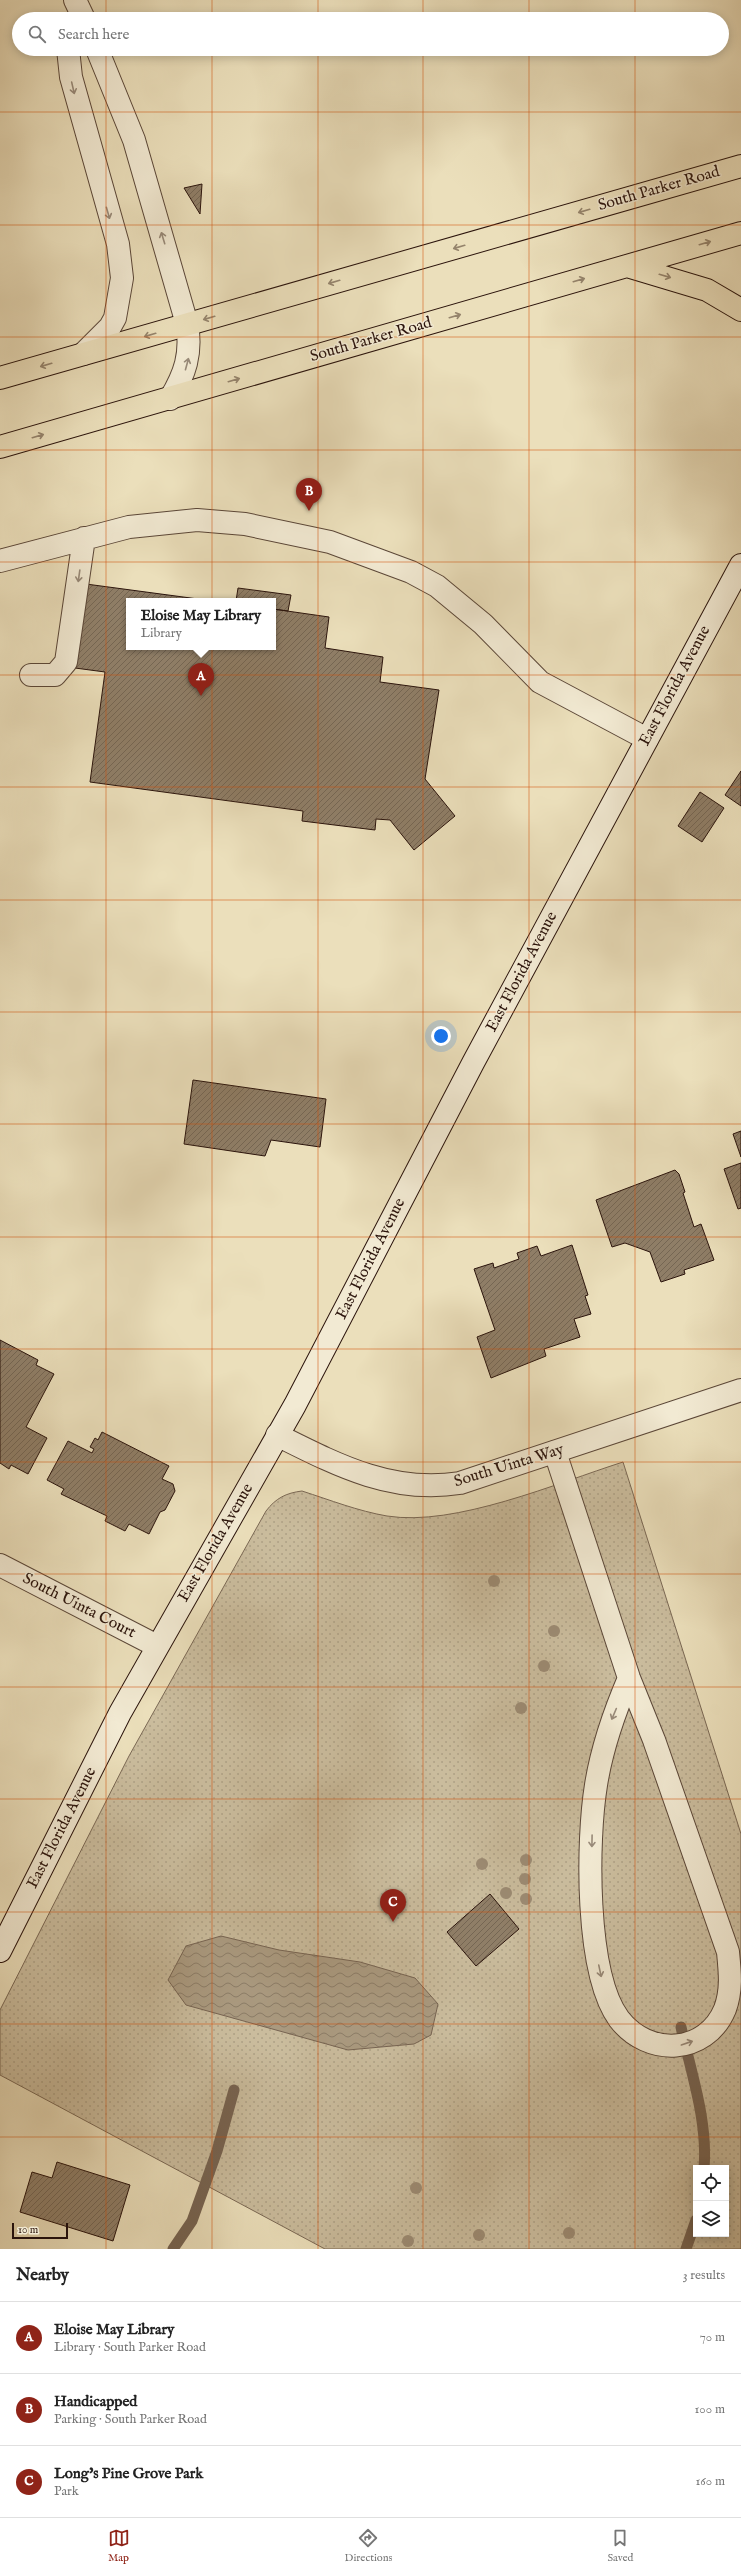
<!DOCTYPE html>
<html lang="en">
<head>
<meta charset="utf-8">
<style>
  body { margin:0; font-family:"IM FELL English",serif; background:#f2f2f2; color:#222 }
  .controls { position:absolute; right:12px; bottom:12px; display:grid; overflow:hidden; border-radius:0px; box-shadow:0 2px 10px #0003 }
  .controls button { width:36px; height:36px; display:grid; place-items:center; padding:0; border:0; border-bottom:1px solid #e0e0e0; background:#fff; color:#222; font:20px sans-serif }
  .scale { position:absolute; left:12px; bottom:10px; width:56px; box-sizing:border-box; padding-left:4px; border:2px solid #2b140c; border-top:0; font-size:11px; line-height:14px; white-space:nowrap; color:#2b140c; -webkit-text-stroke:3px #f2ead3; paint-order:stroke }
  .you { position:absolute; left:441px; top:1036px; width:14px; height:14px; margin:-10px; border:3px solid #fff; border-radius:50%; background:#1a73e8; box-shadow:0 0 0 6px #1a73e833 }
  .badge { display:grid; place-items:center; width:26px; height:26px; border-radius:50%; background:#8f2418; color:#fff; font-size:13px; font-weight:700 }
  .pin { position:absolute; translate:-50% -33px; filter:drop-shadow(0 1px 2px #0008) }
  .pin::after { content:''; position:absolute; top:21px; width:14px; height:12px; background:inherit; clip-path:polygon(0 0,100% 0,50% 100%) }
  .popup { position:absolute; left:126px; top:598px; width:150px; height:52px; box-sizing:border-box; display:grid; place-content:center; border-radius:0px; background:#fff; filter:drop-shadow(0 1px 3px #0005); font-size:13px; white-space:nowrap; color:#767676 }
  .popup b { font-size:15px; color:#222 }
  .popup::after { content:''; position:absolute; left:50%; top:100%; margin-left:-8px; border:8px solid transparent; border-top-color:#fff }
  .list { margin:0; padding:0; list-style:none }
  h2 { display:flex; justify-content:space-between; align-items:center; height:52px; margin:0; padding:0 16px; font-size:17px }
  h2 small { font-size:13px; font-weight:400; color:#767676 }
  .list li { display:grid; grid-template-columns:26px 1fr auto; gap:12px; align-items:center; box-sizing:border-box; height:72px; padding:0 16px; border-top:1px solid #e0e0e0 }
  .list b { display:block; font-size:15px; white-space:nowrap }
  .list p { margin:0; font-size:13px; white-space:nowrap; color:#767676 }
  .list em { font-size:13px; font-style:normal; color:#767676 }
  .icon { flex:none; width:22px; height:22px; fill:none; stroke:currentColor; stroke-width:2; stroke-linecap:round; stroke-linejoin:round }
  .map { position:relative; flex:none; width:741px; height:2249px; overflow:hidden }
  .search { position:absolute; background:#fff; box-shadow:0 2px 10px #0003; left:12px; right:12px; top:12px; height:44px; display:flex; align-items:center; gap:10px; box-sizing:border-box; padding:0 14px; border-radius:22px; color:#767676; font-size:15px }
  .sheet { height:268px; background:#fff }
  nav { display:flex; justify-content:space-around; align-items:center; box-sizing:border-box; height:56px; border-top:1px solid #e0e0e0; background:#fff; font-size:11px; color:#767676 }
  nav a { display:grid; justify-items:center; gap:2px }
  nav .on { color:#8f2418 }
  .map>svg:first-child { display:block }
</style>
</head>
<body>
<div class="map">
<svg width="741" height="2249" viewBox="0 0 741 2249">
  <defs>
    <pattern id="park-dots" width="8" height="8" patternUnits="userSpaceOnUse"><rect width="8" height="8" fill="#cabc9d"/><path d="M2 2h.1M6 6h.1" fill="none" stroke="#aea186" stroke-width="1.8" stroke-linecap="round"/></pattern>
    <pattern id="water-waves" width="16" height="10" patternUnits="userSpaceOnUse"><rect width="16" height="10" fill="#aa9a80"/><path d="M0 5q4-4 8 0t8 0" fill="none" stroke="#8b7c67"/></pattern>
    <pattern id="building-hatch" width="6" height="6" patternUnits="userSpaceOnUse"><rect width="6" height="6" fill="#8f7e67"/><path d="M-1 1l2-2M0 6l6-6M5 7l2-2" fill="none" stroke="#756653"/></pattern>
  </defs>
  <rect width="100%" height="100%" fill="#ebdfbb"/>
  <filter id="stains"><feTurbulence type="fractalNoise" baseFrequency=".005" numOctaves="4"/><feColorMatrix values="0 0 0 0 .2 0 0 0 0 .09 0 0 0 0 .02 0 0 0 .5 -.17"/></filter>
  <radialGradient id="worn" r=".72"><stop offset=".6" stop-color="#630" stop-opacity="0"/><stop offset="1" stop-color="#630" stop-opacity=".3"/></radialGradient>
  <!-- park -->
  <path fill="url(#park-dots)" stroke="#7a6854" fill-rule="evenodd" d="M 623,1462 L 741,1834 L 741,2249 L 325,2249 L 0,2075 L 0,2010 L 129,1756 L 266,1511 C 276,1498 286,1493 302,1491 C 330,1500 358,1511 387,1516 C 455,1527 557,1483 623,1462 ZM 696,2168 L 726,2168 L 726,2234 L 696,2234 Z"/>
  <!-- water -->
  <path fill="url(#water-waves)" stroke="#776452" d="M 221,1936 L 279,1950 L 360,1962 L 415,1978 L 438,2004 L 431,2035 L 414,2044 L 348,2050 L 186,2005 L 168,1980 L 186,1946 Z"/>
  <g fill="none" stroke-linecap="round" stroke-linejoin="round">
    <!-- stream -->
    <path stroke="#776452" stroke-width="11" d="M 681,2027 C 691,2073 708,2121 704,2168
      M 173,2249 L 192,2221 L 217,2151 L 234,2090
      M 686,2249 L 696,2220"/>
  </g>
  <!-- building -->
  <path fill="url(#building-hatch)" stroke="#2b140c" d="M 202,184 L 200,214 L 184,188 Z
    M 86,584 L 213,601 L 129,601 L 129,647 L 273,647 L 273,609 L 329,617 L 325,648 L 383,657 L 380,682 L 439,690 L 425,779 L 455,816 L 414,850 L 390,820 L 376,819 L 375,830 L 302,821 L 303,811 L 90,782 L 105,672 L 75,668 Z
    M 238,588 L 291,595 L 288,611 L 273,609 L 273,601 L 236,601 Z
    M 741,771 L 741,806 L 725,795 Z
    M 700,792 L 724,808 L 702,842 L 678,826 Z
    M 193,1080 L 326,1099 L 320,1147 L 271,1140 L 265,1156 L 184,1144 Z
    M 741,1131 L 741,1157 L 733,1134 Z
    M 741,1163 L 741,1208 L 738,1209 L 724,1169 Z
    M 675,1170 L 679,1174 L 685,1192 L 683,1193 L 694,1227 L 701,1224 L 714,1260 L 684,1270 L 685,1274 L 661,1282 L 650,1252 L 625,1243 L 612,1247 L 596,1200 Z
    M 572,1245 L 588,1295 L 585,1296 L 591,1314 L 574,1319 L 580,1337 L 544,1349 L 546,1356 L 491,1378 L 477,1337 L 495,1330 L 474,1269 L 493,1263 L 494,1268 L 519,1259 L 517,1253 L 537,1246 L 541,1256 Z
    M 0,1340 L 38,1360 L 36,1365 L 54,1374 L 26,1427 L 47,1438 L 28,1474 L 11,1465 L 9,1469 L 0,1463 Z
    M 102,1432 L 169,1466 L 162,1479 L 173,1484 L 175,1491 L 165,1510 L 160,1512 L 149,1534 L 129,1524 L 125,1531 L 105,1521 L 107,1516 L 61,1494 L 64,1489 L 47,1480 L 68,1441 L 92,1453 L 94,1449 L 90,1447 L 95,1438 L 98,1440 Z
    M 490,1894 L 519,1929 L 476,1966 L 447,1932 Z
    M 57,2162 L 130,2185 L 113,2241 L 20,2212 L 32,2172 L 52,2178 Z"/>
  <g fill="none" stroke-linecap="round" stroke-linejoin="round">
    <!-- lane casing -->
    <g stroke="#5b4738" stroke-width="24">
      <path id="lane" d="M 75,0 L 84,19
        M 68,49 L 71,77 L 118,244 L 122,278 L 115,318 L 110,327 L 83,354
        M 97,49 L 134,140 L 187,324 C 192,354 185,374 170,399
        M 0,561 L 129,527 L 197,520 L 245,524 L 330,542 L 411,572 L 437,586 L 483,624 L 540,682 L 647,739
        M 31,675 L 55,675 L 66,662 L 84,538
        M 555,1452 L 629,1678 L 654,1740 L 728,1952 C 730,1972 732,1990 725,2009 C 706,2055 648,2057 619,2019 C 585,1973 587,1840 596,1785 C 602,1747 614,1713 629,1678"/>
    </g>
    <!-- street casing -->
    <g stroke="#5b4738" stroke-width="24">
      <path id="street" d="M 277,1435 C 337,1465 392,1494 460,1483 L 741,1390
        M 0,1565 L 157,1646"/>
    </g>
    <!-- secondary casing -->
    <g stroke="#2b140c" stroke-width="24">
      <path id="secondary" d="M 0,1951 L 120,1713 L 295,1405 L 473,1063 L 741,565"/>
    </g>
    <!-- primary casing -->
    <g stroke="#2b140c" stroke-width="24">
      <path id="primary" d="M 627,266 L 707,290 L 741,310
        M 0,378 L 741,166
        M 0,447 L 741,233"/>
    </g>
    <!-- lane -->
    <use href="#lane" stroke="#f2ead3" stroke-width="22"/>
    <!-- street -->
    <use href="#street" stroke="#f2ead3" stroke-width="22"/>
    <!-- secondary -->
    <use href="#secondary" stroke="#f2ead3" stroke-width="22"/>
    <!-- primary -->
    <use href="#primary" stroke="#ebdfbb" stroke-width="22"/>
  </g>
  <!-- trees -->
  <g fill="#9c8b73">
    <circle cx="494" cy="1581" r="6"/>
    <circle cx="554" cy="1631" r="6"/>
    <circle cx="544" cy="1666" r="6"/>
    <circle cx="521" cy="1708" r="6"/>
    <circle cx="526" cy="1860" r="6"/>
    <circle cx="482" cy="1864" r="6"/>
    <circle cx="525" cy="1879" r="6"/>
    <circle cx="506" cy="1893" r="6"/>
    <circle cx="526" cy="1899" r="6"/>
    <circle cx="416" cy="2188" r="6"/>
    <circle cx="569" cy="2233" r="6"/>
    <circle cx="479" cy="2235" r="6"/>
    <circle cx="408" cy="2241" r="6"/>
  </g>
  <!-- one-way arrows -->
  <defs><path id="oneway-shaft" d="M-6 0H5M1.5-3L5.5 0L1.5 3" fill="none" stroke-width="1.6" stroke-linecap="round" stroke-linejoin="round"/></defs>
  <g stroke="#988a79">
    <use href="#oneway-shaft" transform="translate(73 88) rotate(77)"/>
    <use href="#oneway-shaft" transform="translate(108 213) rotate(74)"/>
    <use href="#oneway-shaft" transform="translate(163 238) rotate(-107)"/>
    <use href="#oneway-shaft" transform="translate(187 364) rotate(-75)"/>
    <use href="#oneway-shaft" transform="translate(79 576) rotate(98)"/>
    <use href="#oneway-shaft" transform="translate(614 1714) rotate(113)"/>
    <use href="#oneway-shaft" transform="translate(592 1841) rotate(91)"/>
    <use href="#oneway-shaft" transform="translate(600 1971) rotate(78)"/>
    <use href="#oneway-shaft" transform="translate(687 2043) rotate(-19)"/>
  </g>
  <g stroke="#95846c">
    <use href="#oneway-shaft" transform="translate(584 211) rotate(164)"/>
    <use href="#oneway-shaft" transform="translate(705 243) rotate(-16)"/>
    <use href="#oneway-shaft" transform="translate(459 247) rotate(164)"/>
    <use href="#oneway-shaft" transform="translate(665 276) rotate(16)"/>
    <use href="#oneway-shaft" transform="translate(579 280) rotate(-16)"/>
    <use href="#oneway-shaft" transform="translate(334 282) rotate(164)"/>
    <use href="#oneway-shaft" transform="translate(455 316) rotate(-16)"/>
    <use href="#oneway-shaft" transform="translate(209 318) rotate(164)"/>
    <use href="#oneway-shaft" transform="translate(150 335) rotate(164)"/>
    <use href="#oneway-shaft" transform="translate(46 365) rotate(164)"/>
    <use href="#oneway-shaft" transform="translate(234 380) rotate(-16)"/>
    <use href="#oneway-shaft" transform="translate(38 436) rotate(-16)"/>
  </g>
  <!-- grid -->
  <path fill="none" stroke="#d5520c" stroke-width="1" stroke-opacity="0.55" d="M 106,0 L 106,19M 212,0 L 212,19M 318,0 L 318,19M 423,0 L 423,19M 529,0 L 529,19M 635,0 L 635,19M 106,49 L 106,2249M 212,49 L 212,2249M 318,49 L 318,2249M 423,49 L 423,2249M 529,49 L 529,2249M 635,49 L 635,2249M 0,112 L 741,112M 0,225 L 741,225M 0,337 L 741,337M 0,450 L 741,450M 0,562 L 741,562M 0,675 L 741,675M 0,787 L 741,787M 0,900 L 741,900M 0,1012 L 741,1012M 0,1124 L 741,1124M 0,1237 L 741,1237M 0,1349 L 741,1349M 0,1462 L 741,1462M 0,1574 L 741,1574M 0,1687 L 741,1687M 0,1799 L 741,1799M 0,1912 L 741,1912M 0,2024 L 741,2024M 0,2137 L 741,2137"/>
  <g text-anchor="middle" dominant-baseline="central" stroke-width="3" stroke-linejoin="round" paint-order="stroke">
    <!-- street labels -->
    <g font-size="16" fill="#2b140c" stroke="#f2ead3">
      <text transform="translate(659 189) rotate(-16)">South Parker Road</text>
      <text transform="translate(371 340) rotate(-16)">South Parker Road</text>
      <text transform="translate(675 686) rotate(-62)">East Florida Avenue</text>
      <text transform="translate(522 972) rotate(-62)">East Florida Avenue</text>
      <text transform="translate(371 1259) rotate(-63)">East Florida Avenue</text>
      <text transform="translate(509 1466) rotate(-17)">South Uinta Way</text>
      <text transform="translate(216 1543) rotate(-60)">East Florida Avenue</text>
      <text transform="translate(79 1606) rotate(27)">South Uinta Court</text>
      <text transform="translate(62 1828) rotate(-63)">East Florida Avenue</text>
    </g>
  </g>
  <rect width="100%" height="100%" filter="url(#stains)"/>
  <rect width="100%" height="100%" fill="url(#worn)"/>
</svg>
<div class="controls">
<button><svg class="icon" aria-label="locate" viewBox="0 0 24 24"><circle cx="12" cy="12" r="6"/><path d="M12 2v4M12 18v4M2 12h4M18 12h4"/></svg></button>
<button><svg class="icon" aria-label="layers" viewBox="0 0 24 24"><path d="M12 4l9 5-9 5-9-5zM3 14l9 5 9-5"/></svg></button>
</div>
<div class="scale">10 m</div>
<div class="you"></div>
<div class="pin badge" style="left:201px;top:696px">A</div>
<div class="popup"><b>Eloise May Library</b>Library</div>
<div class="pin badge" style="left:309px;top:511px">B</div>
<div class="pin badge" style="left:393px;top:1922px">C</div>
<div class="search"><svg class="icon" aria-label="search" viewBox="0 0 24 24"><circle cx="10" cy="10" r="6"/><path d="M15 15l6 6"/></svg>Search here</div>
</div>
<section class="sheet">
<h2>Nearby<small>3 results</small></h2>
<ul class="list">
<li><span class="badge">A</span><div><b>Eloise May Library</b><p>Library · South Parker Road</p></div><em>70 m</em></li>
<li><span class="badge">B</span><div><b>Handicapped</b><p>Parking · South Parker Road</p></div><em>100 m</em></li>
<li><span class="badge">C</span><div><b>Long's Pine Grove Park</b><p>Park</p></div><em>160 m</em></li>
</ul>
</section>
<nav>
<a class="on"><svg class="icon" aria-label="map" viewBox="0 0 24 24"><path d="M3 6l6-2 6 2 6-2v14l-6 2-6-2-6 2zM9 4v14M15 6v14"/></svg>Map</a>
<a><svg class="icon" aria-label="directions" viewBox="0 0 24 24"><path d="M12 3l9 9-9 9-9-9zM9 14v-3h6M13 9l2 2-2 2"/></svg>Directions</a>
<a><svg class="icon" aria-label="saved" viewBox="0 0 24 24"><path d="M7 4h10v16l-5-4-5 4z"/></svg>Saved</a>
</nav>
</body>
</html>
